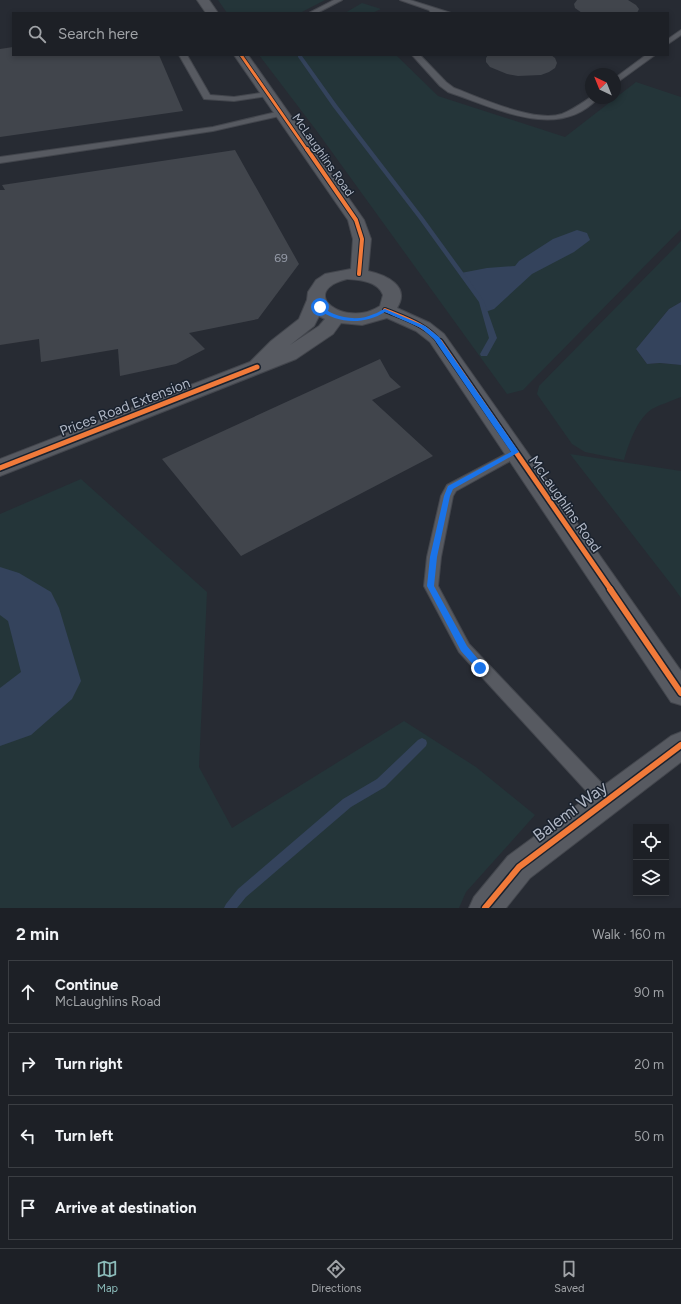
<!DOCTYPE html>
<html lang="en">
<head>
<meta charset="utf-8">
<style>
  body { margin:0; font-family:Figtree,sans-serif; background:#25282e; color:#f1f3f6 }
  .controls { position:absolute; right:12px; bottom:12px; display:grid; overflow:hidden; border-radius:0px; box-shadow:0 2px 6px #0003 }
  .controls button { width:36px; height:36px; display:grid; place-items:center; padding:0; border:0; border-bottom:1px solid #3b3e43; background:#1d2026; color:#f1f3f6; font:20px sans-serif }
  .compass { position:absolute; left:585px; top:68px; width:36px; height:36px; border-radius:50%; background:#1d2026; box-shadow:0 2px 6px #0003; rotate:317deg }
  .stop { position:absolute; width:12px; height:12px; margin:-9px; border:3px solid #1a73e8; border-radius:50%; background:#fff }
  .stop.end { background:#1a73e8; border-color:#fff; box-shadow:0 1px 4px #0008 }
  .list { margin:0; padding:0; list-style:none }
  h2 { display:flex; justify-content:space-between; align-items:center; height:52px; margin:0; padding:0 16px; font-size:17px }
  h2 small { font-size:13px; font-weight:400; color:#a0a3a7 }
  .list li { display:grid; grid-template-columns:26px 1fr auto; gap:12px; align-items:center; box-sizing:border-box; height:64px; margin:0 8px 8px; padding:0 8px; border:1px solid #3b3e43; border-radius:0px }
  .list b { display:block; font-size:15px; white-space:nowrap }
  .list p { margin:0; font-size:13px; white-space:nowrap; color:#a0a3a7 }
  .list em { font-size:13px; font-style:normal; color:#a0a3a7 }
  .icon { flex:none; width:22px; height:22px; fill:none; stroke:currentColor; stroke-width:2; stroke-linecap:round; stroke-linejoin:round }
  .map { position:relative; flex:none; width:681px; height:908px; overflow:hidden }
  .search { position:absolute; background:#1d2026; box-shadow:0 2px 6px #0003; left:12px; right:12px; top:12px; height:44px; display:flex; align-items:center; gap:10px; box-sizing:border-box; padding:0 14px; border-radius:0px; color:#a0a3a7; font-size:15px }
  .sheet { height:340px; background:#1d2026 }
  nav { display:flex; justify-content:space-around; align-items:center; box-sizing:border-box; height:56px; border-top:1px solid #3b3e43; background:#1d2026; font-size:11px; color:#a0a3a7 }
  nav a { display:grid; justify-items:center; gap:2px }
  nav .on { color:#8bbbb9 }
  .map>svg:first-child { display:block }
</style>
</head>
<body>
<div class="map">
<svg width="681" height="908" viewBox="0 0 681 908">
  <rect width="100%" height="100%" fill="#272b33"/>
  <!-- green -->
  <path fill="#243539" d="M 218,0 L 325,0 L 300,13 L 227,13 Z
    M 362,3 L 381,9 L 372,13 L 345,13 Z
    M 259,55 L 396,55 L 438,96 L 565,137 L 636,82 L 681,97 L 681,229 L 523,390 L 507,394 L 316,130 Z
    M 681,241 L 681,302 L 669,309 L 636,349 L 647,364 L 660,363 L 681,365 L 681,397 C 672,401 661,404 652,409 C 637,419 629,443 624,460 L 585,452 L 572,444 L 537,394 L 539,386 Z
    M 570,454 L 681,471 L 681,598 L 674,588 Z
    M 81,479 L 207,592 L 199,767 L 232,828 L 404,721 L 476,767 L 535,815 L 466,892 L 459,908 L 0,908 L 0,514 Z"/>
  <!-- water -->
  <path fill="#34435c" d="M 577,230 L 587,233 L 590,240 L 574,252 L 532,274 L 494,309 L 485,312 L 482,301 L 461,273 L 487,268 L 515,266 L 519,261 L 553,239 Z
    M 681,302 L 681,365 L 660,363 L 647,364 L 636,349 L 669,309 Z"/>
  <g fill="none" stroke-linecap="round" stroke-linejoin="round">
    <!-- stream -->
    <path fill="#34435c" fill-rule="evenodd" d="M 298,56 L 302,56 L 337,105 L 423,217 L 484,301 L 497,338 L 487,356 L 481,356 L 480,354 L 489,338 L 479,302 L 419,219 L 333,107 L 298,57 Z
      M 422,738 L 426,740 L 427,743 L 426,746 L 385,787 L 351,807 L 246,897 L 237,908 L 224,908 L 226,904 L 238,889 L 343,799 L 377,779 L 418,740 Z"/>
    <!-- river -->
    <path fill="#34435c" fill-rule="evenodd" d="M 0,567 L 19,573 L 51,592 L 59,608 L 81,681 L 72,699 L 31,735 L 0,746 L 0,688 L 21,672 L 8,621 L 0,615 Z"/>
  </g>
  <!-- building -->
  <path fill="#41454c" d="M 577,0 L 628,0 L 636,5 L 639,9 L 637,13 L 582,13 L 575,8 L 574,4 Z
    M 13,47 L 13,55 L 159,55 L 183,111 L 0,137 L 0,49 Z
    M 488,55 L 551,55 L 555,58 L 557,63 L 555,68 L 549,72 L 541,75 L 518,76 L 507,74 L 490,67 L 486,62 L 486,58 Z
    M 235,150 L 299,264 L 258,319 L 189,333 L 205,349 L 176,364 L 120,376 L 118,349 L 41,362 L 39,339 L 0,345 L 0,190 L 5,190 L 2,185 Z
    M 380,359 L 390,377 L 401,387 L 372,400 L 433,456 L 241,556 L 162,459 Z"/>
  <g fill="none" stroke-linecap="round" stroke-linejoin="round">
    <!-- service casing -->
    <g stroke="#43464d" stroke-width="2">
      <path id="service" d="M 334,0 L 342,0 L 317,13 L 309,13 Z
        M 400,0 L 410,0 L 451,13 L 431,13 L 429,10 Z
        M 681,30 L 681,35 L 668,44 L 668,39 Z
        M 179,55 L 187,55 L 210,95 L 234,97 L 268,92 L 272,94 L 268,96 L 234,101 L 204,99 Z
        M 412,55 L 420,55 L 446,82 L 454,88 C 481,98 534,123 562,114 C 572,110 582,103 591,97 L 591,98 L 598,98 C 558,142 494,107 448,92 L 440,86 Z
        M 646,55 L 655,55 L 615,84 L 615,78 Z
        M 281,111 L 285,113 L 284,115 L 213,131 L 0,163 L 0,157 L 213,127 Z
        M 515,449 L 519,450 L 521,453 L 519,456 L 456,491 L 453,496 L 441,557 L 438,586 L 469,644 L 613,795 L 615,801 L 613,807 L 607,809 L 601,807 L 459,652 L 424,586 L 427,557 L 441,496 L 447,485 Z"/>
    </g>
    <!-- minor casing -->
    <g stroke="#43464d" stroke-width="2">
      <path id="minor" d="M 197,0 L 209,0 L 218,13 L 206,13 Z
        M 234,55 L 248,55 L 364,220 L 371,239 L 368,271 C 386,275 411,286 397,308 L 430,323 L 444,334 L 681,671 L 681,705 L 671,702 L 430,342 L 416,331 L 387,318 L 362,325 L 341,323 L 333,334 L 296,359 L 0,476 L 0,459 L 250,362 L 271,341 L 299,319 L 307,300 L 308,292 L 316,280 L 325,274 L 351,269 L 353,239 L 348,220 ZM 347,279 C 360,280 378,281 383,295 L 380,306 C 345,329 296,292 347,279 ZM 319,316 L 325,319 L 319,326 L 290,345 L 314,326 Z
        M 681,732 L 681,762 L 530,878 L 506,908 L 469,908 L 474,897 L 508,856 L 671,736 Z"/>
    </g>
    <!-- service -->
    <use href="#service" fill="#575a61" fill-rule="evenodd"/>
    <!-- minor -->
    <use href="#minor" fill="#575a61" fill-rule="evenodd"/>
    <!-- cycleway-far3 casing -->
    <g stroke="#1a222e" stroke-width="4.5">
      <path id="cycleway-far3" d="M 241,55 L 307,150"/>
    </g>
    <!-- cycleway-far2 casing -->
    <g stroke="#1a222e" stroke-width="6">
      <path id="cycleway-far2" d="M 307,149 L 356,220 L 362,239 L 359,274
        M 385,310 C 404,318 428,325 440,343"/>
    </g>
    <!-- cycleway-far1 casing -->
    <g stroke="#1a222e" stroke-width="8">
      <path id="cycleway-far1" d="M 440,342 L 611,590
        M 0,468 L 257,367"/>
    </g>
    <!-- cycleway casing -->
    <g stroke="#1a222e" stroke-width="9">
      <path id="cycleway" d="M 610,589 L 681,693
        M 485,908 L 519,867 L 681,745"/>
    </g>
    <!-- cycleway-far3 -->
    <use href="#cycleway-far3" stroke="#f17a3a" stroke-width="3"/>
    <!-- cycleway-far2 -->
    <use href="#cycleway-far2" stroke="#f17a3a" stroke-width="4"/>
    <!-- cycleway-far1 -->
    <use href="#cycleway-far1" stroke="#f17a3a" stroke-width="5"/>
    <!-- cycleway -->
    <use href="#cycleway" stroke="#f17a3a" stroke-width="6"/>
  </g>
  <!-- route -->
  <path fill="#1a73e8" d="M 318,306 C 323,306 328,312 334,314 C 346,319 362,320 374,314 C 378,313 381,310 385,309 L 425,326 L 439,337 L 519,452 L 453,489 L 450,496 L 437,557 L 434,586 L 467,646 L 483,665 L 483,670 L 478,670 L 461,651 L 427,586 L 430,557 L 444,496 L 448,486 L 511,452 L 434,339 L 421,328 L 385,312 C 364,325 337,324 318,309 Z"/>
  <g text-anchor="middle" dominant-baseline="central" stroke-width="3" stroke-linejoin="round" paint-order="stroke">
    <!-- far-street labels -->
    <g font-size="12" fill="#b0b7c5" stroke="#1a222e">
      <text transform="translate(323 155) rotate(55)">McLaughlins Road</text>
    </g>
    <!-- number labels -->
    <g font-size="12" fill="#949aa7">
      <text x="281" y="258">69</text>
    </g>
    <!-- street labels -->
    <g font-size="14" fill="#b0b7c5" stroke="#1a222e">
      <text transform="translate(125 407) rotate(-21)">Prices Road Extension</text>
      <text transform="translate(565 504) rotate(55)">McLaughlins Road</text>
    </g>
    <!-- near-street labels -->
    <g font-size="17" fill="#b0b7c5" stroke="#1a222e">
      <text transform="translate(570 811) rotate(-37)">Balemi Way</text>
    </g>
  </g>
</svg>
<div class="controls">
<button><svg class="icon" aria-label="locate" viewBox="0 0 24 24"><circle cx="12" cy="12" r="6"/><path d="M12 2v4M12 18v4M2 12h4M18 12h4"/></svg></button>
<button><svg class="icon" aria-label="layers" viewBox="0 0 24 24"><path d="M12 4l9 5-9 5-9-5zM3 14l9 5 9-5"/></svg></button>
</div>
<svg class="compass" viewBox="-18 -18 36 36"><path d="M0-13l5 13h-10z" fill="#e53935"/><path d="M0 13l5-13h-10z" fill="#a0a3a7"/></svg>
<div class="stop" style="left:320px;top:307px"></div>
<div class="stop end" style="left:480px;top:668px"></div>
<div class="search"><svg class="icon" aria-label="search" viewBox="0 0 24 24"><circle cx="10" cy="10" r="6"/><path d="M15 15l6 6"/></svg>Search here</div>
</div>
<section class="sheet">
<h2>2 min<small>Walk · 160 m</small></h2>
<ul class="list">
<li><svg class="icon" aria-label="ahead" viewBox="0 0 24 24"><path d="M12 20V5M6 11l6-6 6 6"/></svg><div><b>Continue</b><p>McLaughlins Road</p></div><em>90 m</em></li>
<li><svg class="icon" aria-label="right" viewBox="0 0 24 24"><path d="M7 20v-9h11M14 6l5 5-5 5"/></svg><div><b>Turn right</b></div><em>20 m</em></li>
<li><svg class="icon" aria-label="left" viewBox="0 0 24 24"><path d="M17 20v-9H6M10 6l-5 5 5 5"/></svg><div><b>Turn left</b></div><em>50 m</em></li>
<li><svg class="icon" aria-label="arrive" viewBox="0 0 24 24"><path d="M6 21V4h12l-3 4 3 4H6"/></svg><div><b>Arrive at destination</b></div></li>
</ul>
</section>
<nav>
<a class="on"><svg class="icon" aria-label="map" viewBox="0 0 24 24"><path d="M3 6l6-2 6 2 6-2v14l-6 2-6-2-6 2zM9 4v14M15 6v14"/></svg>Map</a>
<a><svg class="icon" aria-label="directions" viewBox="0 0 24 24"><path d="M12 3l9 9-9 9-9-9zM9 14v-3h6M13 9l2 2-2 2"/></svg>Directions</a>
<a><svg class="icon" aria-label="saved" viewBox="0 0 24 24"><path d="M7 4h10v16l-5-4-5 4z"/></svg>Saved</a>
</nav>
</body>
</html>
